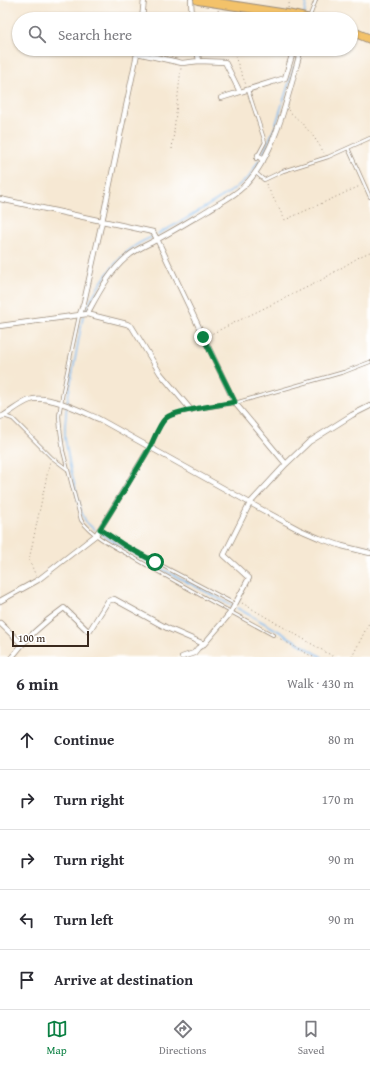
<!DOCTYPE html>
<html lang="en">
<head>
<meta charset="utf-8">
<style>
  body { margin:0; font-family:"Gentium Book Plus",serif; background:#f7f7f7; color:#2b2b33 }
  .scale { position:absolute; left:12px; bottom:10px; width:77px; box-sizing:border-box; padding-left:4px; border:2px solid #3b2a1e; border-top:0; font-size:11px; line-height:14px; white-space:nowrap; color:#3b2a1e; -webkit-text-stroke:3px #fff; paint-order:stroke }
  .stop { position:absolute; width:12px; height:12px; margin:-9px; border:3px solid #0b8043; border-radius:50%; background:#fff }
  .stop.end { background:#0b8043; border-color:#fff; box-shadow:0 1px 4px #0008 }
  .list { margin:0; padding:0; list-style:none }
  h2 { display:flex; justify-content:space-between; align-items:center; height:52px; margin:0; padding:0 16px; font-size:17px }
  h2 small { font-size:13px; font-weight:400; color:#7c7c81 }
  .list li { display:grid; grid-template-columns:26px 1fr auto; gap:12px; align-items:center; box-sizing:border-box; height:60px; padding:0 16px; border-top:1px solid #e1e1e2 }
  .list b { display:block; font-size:15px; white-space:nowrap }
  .list em { font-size:13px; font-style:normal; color:#7c7c81 }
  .icon { flex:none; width:22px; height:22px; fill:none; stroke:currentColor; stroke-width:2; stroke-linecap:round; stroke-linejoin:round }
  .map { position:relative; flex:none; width:370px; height:657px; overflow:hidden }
  .search { position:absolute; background:#fff; box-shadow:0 1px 3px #0004; left:12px; right:12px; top:12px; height:44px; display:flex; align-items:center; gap:10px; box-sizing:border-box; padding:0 14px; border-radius:22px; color:#7c7c81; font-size:15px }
  .sheet { height:352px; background:#fff }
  nav { display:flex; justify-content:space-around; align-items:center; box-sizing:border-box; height:56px; border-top:1px solid #e1e1e2; background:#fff; font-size:11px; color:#7c7c81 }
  nav a { display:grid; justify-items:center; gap:2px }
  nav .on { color:#0b8043 }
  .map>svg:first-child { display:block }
</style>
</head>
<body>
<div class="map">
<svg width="370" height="657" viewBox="0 0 370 657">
  <rect width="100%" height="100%" fill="#fff"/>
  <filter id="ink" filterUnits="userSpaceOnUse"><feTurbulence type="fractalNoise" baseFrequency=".025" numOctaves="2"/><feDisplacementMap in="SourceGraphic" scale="8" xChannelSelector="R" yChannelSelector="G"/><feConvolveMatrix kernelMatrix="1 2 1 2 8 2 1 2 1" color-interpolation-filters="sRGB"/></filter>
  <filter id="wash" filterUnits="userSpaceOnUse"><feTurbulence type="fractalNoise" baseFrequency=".012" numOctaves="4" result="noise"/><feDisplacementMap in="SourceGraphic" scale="16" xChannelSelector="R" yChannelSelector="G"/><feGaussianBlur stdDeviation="0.9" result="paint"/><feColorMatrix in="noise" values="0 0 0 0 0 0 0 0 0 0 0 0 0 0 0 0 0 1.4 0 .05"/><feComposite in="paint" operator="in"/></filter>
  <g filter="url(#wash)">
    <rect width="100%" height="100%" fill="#f6e8d3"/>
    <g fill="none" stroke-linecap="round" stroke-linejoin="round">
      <!-- stream -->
      <path stroke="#7dbaf0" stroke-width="1.5" d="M 304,15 L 307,0
        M 262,155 L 275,127 L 294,67
        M 158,234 L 184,220 L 230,192 L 249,177 L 259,160
        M 86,310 C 96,288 113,262 132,248 C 138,243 145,240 152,237
        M 83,316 L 67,403 L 65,426 L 65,438 L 70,466 L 81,511 L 86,522 L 95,530
        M 101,534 L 143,559 L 233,606
        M 237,608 L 275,629 L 322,657"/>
    </g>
  </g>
  <g filter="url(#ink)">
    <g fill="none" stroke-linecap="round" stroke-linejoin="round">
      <!-- service casing -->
      <g stroke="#988978" stroke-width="4">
        <path id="service" d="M 309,18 L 316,0
          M 248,90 L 265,142 L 256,159
          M 348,148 L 370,197
          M 256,173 L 264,180 L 283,171 L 328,157 L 370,138
          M 79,316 L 63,391 L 59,416 L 60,429 L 63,451 L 81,520 C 94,538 117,548 136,559 C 181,585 227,610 273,635
          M 4,416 L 13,419 L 51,457 L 67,469
          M 150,447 L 162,422 L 166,418 L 171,415 L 191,410 L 235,403 L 344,372 L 370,362
          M 100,529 L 123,545 L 235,604"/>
      </g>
      <!-- minor casing -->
      <g stroke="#988978" stroke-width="6">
        <path id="minor" d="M 191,0 L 192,19
          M 142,19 L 144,0
          M 197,49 L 199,61
          M 137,53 L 182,63 L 199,61 L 225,62 L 240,92
          M 221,98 L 285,78 L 294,49
          M 258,155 L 263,161
          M 0,199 L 153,232 L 157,239 L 235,403 L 286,464
          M 80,314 L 84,302 L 103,217 L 138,49
          M 87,314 C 98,294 109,272 127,257 C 136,249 147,245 158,239 C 175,230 191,220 208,210 C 219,203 233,197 243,187 C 276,156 289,91 301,49
          M 0,326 L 87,314 L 127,324 L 132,327 L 160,373 L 191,410
          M 0,417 L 3,416 C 12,411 21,403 30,400 C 48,394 83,412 99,419 L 259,508 L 298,529 L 319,538 L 342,546 L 370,553
          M 0,601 L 38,580 L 96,535 L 100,529 L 150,447
          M 0,623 L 22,644
          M 12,657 C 27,637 44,622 64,608 L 88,631 L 90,630 L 108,601 L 114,599 L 167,628 L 204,644
          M 182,657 L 194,653 L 198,648 L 204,644 L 222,623 L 231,612 L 249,578 L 224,555 L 250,503 L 286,464 L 309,442 L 352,415 L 370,406"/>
      </g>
      <!-- primary casing -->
      <g stroke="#988978" stroke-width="10">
        <path id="primary" d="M 198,0 L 287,14 L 310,19
          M 351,31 L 370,39"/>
      </g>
      <!-- path -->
      <path stroke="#988978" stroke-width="1" stroke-dasharray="1 3" stroke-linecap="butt" d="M 288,8 L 290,0
        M 218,10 L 221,19
        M 232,49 L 246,85
        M 288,110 C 304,125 314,135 324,153
        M 172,149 L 181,68
        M 266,184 L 285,220 L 360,186
        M 209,335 L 318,282 L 361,256 L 370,252
        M 36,576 L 29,560 L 50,461
        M 242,603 L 334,657
        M 277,637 L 313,657
        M 352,657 L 370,621"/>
      <!-- service -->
      <use href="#service" stroke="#fff" stroke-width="2.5"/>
      <!-- minor -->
      <use href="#minor" stroke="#fff" stroke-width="4.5"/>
      <!-- primary -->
      <use href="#primary" stroke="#f3c26a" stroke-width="8"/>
    </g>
  </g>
  <g fill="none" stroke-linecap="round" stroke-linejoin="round" filter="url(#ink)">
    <!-- route -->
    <path stroke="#0b8043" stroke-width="5" d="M 155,562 L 124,545 L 100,529 C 117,502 134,475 150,447 C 154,439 159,424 166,418 C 175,410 221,405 235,402 L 203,337"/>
  </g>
</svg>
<div class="scale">100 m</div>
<div class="stop" style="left:155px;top:562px"></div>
<div class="stop end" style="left:203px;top:337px"></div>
<div class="search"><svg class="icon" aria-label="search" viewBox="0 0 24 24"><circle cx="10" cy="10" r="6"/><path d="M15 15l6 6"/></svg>Search here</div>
</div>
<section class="sheet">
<h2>6 min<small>Walk · 430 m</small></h2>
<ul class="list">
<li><svg class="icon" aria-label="ahead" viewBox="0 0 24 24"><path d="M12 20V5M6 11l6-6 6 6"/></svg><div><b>Continue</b></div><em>80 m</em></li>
<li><svg class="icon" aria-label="right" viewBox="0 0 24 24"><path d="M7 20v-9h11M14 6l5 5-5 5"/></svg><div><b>Turn right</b></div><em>170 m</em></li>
<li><svg class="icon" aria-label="right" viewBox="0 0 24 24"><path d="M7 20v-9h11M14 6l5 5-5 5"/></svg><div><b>Turn right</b></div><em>90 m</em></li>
<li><svg class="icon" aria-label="left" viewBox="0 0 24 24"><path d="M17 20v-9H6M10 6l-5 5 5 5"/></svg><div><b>Turn left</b></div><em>90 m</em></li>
<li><svg class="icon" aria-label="arrive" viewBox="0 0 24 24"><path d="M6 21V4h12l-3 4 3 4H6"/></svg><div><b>Arrive at destination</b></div></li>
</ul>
</section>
<nav>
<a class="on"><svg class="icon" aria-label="map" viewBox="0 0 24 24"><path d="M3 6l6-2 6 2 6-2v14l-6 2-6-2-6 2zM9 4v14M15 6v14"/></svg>Map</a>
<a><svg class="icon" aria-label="directions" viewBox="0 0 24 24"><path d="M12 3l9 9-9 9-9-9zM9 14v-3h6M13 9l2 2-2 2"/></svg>Directions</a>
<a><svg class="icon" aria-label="saved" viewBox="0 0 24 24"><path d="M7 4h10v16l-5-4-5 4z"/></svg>Saved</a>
</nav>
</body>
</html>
